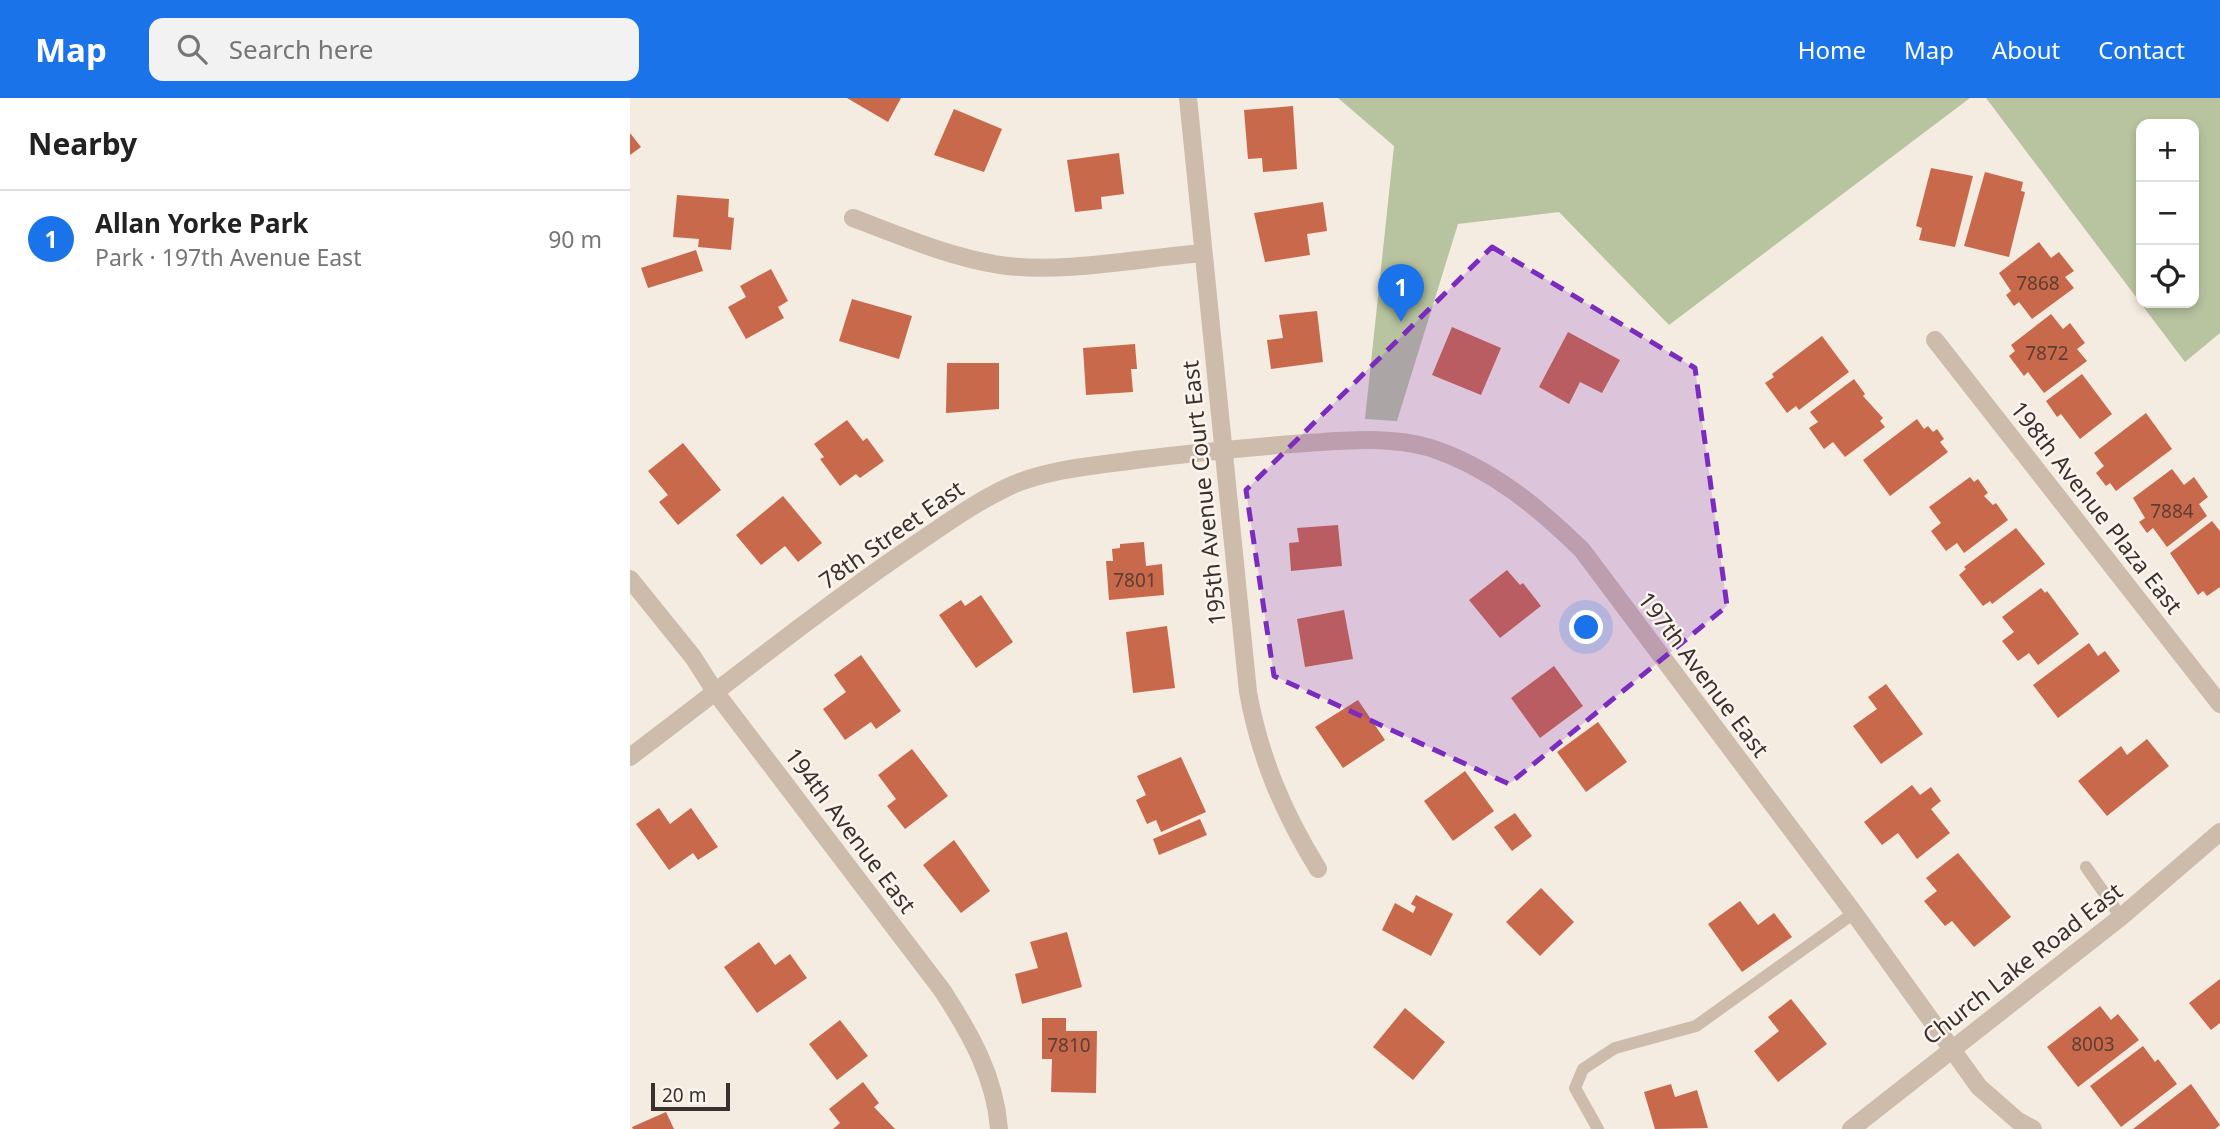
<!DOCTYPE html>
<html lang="en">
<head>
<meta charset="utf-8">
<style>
  body { margin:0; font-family:"Noto Sans",sans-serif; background:#f2f2f2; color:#222 }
  .controls { position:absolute; right:21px; top:21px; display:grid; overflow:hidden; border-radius:14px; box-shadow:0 4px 10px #0003 }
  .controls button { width:63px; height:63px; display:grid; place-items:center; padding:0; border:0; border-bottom:2px solid #e0e0e0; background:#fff; color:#222; font:35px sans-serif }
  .scale { position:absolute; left:21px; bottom:18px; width:79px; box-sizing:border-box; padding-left:7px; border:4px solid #3b302b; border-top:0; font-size:19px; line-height:24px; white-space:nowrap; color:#3b302b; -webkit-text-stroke:5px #fbf5ee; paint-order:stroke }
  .you { position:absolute; left:957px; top:530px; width:24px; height:24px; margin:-18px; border:5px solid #fff; border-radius:50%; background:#1a73e8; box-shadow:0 0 0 10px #1a73e833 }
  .badge { display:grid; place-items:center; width:46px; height:46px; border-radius:50%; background:#1a73e8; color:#fff; font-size:23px; font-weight:700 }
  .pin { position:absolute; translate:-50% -58px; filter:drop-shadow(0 2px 4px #0008) }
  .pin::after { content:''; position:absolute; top:37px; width:24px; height:21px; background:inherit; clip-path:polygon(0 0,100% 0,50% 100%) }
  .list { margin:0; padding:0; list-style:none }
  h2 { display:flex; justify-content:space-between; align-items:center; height:91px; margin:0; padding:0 28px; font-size:30px }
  h2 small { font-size:23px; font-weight:400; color:#767676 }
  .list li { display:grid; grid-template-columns:46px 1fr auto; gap:21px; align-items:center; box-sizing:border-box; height:98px; padding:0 28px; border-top:2px solid #e0e0e0 }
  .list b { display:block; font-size:26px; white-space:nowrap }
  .list p { margin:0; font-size:23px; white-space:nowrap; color:#767676 }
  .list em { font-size:23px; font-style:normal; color:#767676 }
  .icon { flex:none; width:38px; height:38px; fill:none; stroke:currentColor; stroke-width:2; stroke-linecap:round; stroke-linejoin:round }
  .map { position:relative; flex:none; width:1590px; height:1031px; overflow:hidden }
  header { display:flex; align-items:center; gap:42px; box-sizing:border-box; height:98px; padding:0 35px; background:#1a73e8; color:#fff }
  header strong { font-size:33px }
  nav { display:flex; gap:38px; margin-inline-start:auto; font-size:24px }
  .search { width:490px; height:63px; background:#f2f2f2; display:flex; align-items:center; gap:18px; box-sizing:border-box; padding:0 24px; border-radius:14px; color:#767676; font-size:26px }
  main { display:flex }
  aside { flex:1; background:#fff }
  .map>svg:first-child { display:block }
</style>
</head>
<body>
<header>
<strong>Map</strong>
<div class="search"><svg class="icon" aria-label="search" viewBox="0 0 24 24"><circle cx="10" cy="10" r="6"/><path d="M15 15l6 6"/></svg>Search here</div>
<nav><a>Home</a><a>Map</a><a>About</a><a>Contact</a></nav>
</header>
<main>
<aside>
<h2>Nearby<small></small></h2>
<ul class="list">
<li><span class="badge">1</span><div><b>Allan Yorke Park</b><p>Park · 197th Avenue East</p></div><em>90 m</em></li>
</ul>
</aside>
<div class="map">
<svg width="1590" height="1031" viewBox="0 0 1590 1031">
  <rect width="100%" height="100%" fill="#f4ebe1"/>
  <!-- green -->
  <path fill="#b8c4a0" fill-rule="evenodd" d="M 708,0 L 1340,0 L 1039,227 L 929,114 L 828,126 L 767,323 L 735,321 L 764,48 Z
    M 1356,0 L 1590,0 L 1590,235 L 1555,264 ZM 1511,26 L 1564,26 L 1564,205 L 1511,205 Z"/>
  <!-- building -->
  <path fill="#c8694b" d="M 217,0 L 271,0 L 258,24 Z
    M 663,8 L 667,71 L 633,74 L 632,60 L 618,61 L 614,12 Z
    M 324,11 L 372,31 L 354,74 L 304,57 Z
    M 0,35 L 11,49 L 0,57 Z
    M 489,55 L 494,96 L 471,99 L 472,111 L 445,114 L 437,62 Z
    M 1301,70 L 1343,78 L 1325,149 L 1289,142 L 1292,130 L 1286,128 Z
    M 1355,74 L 1393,84 L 1391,93 L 1395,94 L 1379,159 L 1334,148 Z
    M 47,97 L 99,101 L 98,119 L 104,120 L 101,152 L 68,149 L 69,141 L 43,139 Z
    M 693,104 L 697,133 L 677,136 L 680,157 L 635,164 L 624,115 Z
    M 1409,144 L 1421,160 L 1429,154 L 1444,173 L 1435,179 L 1444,190 L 1402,221 L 1389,204 L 1384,208 L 1376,197 L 1381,193 L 1369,175 Z
    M 66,152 L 73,173 L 18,190 L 11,170 Z
    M 141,171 L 158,203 L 148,209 L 154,220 L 116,241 L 98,209 L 116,199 L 110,188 Z
    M 222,201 L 282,218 L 269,261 L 209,243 Z
    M 687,213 L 693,264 L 641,271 L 637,242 L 653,240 L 649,217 Z
    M 1421,216 L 1433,231 L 1440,225 L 1455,245 L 1447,251 L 1457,263 L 1414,295 L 1398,274 L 1394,278 L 1379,258 L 1385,253 L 1381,247 Z
    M 822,229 L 871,250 L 851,297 L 802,277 Z
    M 938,234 L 990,262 L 972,295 L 950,284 L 939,306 L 909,289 Z
    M 1192,238 L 1219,274 L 1169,312 L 1166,308 L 1157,315 L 1135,285 L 1144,279 L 1142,276 Z
    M 505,246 L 507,271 L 501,271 L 503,294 L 456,297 L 453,250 Z
    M 317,265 L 369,265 L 369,311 L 316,315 Z
    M 1452,276 L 1482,316 L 1450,341 L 1431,316 L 1427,319 L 1416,303 Z
    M 1224,281 L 1235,296 L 1233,298 L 1253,320 L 1250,323 L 1255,329 L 1215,359 L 1203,344 L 1194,351 L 1179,330 L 1188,324 L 1180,314 Z
    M 1516,315 L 1542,351 L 1486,393 L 1480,385 L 1476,388 L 1466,375 L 1474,368 L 1464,355 Z
    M 1287,321 L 1294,331 L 1298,328 L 1303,334 L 1307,331 L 1314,341 L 1310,344 L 1318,354 L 1260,398 L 1233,362 Z
    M 217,322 L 233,343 L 237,340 L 254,363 L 230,380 L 226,376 L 210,388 L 190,361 L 194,359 L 184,346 Z
    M 53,345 L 91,392 L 48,427 L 29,404 L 38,397 L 18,373 Z
    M 1542,371 L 1554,387 L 1564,379 L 1578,399 L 1569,406 L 1577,418 L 1537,449 L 1523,430 L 1517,435 L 1509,424 L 1515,420 L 1503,400 Z
    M 1340,379 L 1344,384 L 1348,381 L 1358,395 L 1354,398 L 1363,407 L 1366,405 L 1378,422 L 1334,455 L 1327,445 L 1316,453 L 1301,433 L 1311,425 L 1299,409 Z
    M 153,398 L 192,445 L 168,464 L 155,448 L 131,467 L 106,437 Z
    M 1582,423 L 1590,433 L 1590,489 L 1577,498 L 1573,493 L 1568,497 L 1540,455 Z
    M 708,427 L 712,468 L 661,473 L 659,445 L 669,444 L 667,430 Z
    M 1386,430 L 1415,466 L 1362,506 L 1360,503 L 1353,508 L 1329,477 L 1336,471 L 1334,469 Z
    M 514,444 L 516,468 L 532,466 L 534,497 L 479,502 L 476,463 L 483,463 L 482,451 L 490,450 L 490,446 Z
    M 877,472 L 890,487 L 893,485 L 911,508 L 870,540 L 839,502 Z
    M 1411,490 L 1415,495 L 1417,493 L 1449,536 L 1408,567 L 1399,555 L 1388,563 L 1372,543 L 1384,534 L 1372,519 Z
    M 351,497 L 383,544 L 346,570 L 309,517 L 331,502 L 335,508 Z
    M 714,512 L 723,561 L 675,569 L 667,521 Z
    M 537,528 L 545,590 L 503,595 L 496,534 Z
    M 1459,545 L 1468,558 L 1475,553 L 1490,573 L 1428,620 L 1403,587 Z
    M 231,557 L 271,613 L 246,631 L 241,624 L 215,642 L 193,611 L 216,594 L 204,577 Z
    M 924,568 L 953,608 L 910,640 L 881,600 Z
    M 1256,586 L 1293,636 L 1251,666 L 1223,628 L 1247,611 L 1238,599 Z
    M 728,602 L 755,642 L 713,670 L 685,629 Z
    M 968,624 L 997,664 L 956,694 L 927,654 Z
    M 1517,641 L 1539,668 L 1477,718 L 1448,683 L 1491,648 L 1497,657 Z
    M 282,651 L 318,698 L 275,731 L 257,708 L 266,701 L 248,677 Z
    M 551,659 L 576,714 L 531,734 L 526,722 L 517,726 L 506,702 L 516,697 L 507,678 Z
    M 835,673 L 864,713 L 823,743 L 794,703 Z
    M 1282,687 L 1290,697 L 1301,689 L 1311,703 L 1301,711 L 1320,735 L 1287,761 L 1268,735 L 1252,747 L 1234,724 Z
    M 29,710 L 40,726 L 61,710 L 88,749 L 68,762 L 63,755 L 39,772 L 6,726 Z
    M 885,715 L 902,738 L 882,753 L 864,729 Z
    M 570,721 L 577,737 L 529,757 L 523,741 Z
    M 324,742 L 360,793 L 331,815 L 293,767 Z
    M 1328,755 L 1381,819 L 1344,849 L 1322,823 L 1315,828 L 1294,803 L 1307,793 L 1296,780 Z
    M 911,790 L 944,824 L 910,858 L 876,824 Z
    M 786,797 L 823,816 L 801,858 L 752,832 L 765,805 L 783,815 L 786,809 L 781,806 Z
    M 1110,803 L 1128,827 L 1144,815 L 1162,839 L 1112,874 L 1078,826 Z
    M 437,834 L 452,889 L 392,906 L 385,876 L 408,870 L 400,844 Z
    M 129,844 L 145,867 L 160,856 L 177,880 L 127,915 L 94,869 Z
    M 1590,881 L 1590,925 L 1581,932 L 1559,905 Z
    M 1161,901 L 1197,946 L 1148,984 L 1124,953 L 1149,933 L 1138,919 Z
    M 1470,908 L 1481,922 L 1488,916 L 1509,942 L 1448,989 L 1417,949 Z
    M 775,910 L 815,944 L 783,982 L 743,949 Z
    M 412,920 L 436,920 L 436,933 L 467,933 L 466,995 L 421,994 L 422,961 L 412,961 Z
    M 210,922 L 238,958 L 207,982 L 179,946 Z
    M 1513,948 L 1525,964 L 1528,961 L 1547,986 L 1491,1029 L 1460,988 Z
    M 233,984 L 249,1005 L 244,1009 L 265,1031 L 203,1031 L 210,1025 L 199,1011 Z
    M 1041,986 L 1045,999 L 1067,992 L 1078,1030 L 1025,1031 L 1014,994 Z
    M 1561,986 L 1590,1027 L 1585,1031 L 1503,1031 Z
    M 36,1014 L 44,1031 L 3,1031 L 2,1029 Z"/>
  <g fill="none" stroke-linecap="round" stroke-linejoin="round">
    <!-- service -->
    <path stroke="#cdbbac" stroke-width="12" d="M 1456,769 L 1491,819
      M 968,1031 L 945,990 L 953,971 L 985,950 L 1066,928 L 1224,815"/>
    <!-- minor -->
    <path stroke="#cdbbac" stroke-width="18" d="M 558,0 L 618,594 C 630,660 653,714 688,771
      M 223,120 C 271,138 319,159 370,167 C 431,176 511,160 573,155
      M 1305,242 L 1590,606
      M 0,481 L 63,559 L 86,595 L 312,892 C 340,935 365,978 369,1031
      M 0,659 C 92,590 182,517 277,452 C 310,430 342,406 378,389 C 416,371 464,368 505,362 C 562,355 619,349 677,345 C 717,342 762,338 801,350 C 861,370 908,409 952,452 L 1224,815 L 1349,989 L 1388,1023 L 1403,1031"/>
    <!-- tertiary -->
    <path stroke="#cdbbac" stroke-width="18" d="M 1221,1031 L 1491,819 L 1590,734"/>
  </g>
  <!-- marked area -->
  <path fill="#7b2cbf" fill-opacity="0.2" stroke="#7b2cbf" stroke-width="5" stroke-dasharray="14 9" stroke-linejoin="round" d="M 862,149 L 1065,270 L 1097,508 L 879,686 L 644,578 L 616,392 Z"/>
  <g text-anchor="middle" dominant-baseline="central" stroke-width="5" stroke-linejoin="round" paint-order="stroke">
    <!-- number labels -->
    <g font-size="19" fill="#5e3e33">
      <text x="1408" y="185">7868</text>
      <text x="1417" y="255">7872</text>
      <text x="1542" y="413">7884</text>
      <text x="505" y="482">7801</text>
      <text x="1463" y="946">8003</text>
      <text x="439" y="947">7810</text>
    </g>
    <!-- street labels -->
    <g font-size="23" fill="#3b302b" stroke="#fbf5ee">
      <text transform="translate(573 395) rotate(-96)">195th Avenue Court East</text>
      <text transform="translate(1467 409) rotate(52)">198th Avenue Plaza East</text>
      <text transform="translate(261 436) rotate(-35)">78th Street East</text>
      <text transform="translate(1074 576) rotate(53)">197th Avenue East</text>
      <text transform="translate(221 732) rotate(53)">194th Avenue East</text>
      <text transform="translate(1392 865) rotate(-38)">Church Lake Road East</text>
    </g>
  </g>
</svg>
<div class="controls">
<button>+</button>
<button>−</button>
<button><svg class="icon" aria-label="locate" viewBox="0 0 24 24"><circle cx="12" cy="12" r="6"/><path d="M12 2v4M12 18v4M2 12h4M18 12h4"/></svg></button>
</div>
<div class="scale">20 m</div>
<div class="you"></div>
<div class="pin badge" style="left:771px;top:224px">1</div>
</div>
</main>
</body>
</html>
